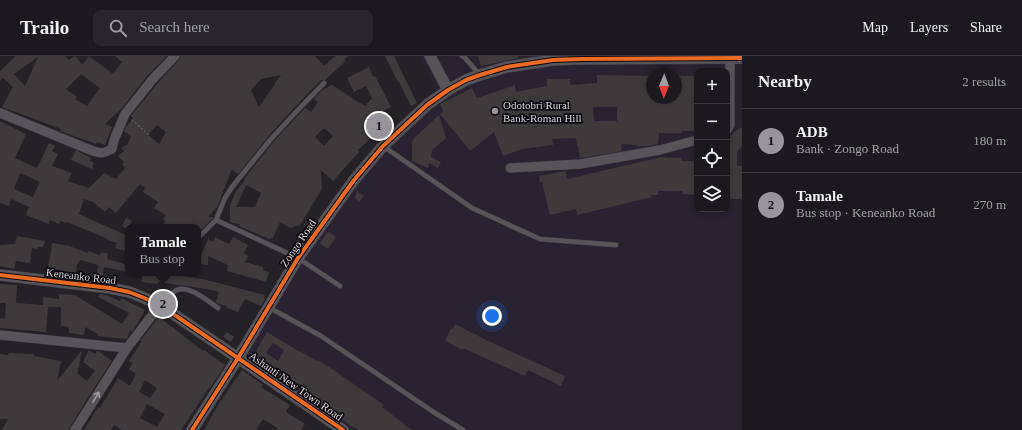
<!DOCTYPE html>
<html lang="en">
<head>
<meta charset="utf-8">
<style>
  body { margin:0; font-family:"Times New Roman",serif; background:#28262a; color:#f1f3f6 }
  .controls { position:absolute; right:12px; top:12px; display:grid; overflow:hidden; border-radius:8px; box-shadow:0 2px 6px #0003 }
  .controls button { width:36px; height:36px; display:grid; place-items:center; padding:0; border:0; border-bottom:1px solid #39383b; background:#1b191d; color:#f1f3f6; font:20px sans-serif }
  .compass { position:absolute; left:646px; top:12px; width:36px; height:36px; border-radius:50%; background:#1b191d; box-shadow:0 2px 6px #0003; rotate:181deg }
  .you { position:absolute; left:492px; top:260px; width:14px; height:14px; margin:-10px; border:3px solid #fff; border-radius:50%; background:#1a73e8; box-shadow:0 0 0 6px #1a73e833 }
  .badge { display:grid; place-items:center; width:26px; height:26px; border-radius:50%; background:#98949b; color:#111; font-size:13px; font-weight:700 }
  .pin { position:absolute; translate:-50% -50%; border:2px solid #fff; box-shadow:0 1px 4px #0006 }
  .popup { position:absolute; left:125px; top:168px; width:76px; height:52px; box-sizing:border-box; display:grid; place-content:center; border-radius:8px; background:#1b191d; filter:drop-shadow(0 1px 3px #0005); font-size:13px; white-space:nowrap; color:#a0a0a4 }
  .popup b { font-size:15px; color:#f1f3f6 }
  .popup::after { content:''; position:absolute; left:50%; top:100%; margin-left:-8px; border:8px solid transparent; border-top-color:#1b191d }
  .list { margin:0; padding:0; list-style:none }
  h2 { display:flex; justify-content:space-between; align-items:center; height:52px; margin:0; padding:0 16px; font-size:17px }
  h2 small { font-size:13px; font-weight:400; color:#a0a0a4 }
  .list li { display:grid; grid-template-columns:26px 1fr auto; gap:12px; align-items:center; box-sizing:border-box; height:64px; padding:0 16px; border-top:1px solid #39383b }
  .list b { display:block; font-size:15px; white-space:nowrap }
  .list p { margin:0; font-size:13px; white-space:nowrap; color:#a0a0a4 }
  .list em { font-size:13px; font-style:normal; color:#a0a0a4 }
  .icon { flex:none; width:22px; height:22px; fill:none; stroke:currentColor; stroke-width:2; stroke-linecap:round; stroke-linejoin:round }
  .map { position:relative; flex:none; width:742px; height:374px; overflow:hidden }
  header { display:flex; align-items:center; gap:24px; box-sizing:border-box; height:56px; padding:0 20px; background:#1b191d; border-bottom:1px solid #39383b }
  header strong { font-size:19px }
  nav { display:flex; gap:22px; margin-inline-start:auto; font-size:14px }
  .search { width:280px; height:36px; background:#28262a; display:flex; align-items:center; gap:10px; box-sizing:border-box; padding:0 14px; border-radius:8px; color:#a0a0a4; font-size:15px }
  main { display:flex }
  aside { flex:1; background:#1b191d }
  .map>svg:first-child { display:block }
</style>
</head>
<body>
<header>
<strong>Trailo</strong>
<div class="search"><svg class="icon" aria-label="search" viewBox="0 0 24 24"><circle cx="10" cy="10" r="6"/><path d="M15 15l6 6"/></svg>Search here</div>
<nav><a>Map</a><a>Layers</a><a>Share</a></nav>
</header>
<main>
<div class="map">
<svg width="742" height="374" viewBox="0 0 742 374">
  <rect width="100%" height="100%" fill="#242127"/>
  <!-- built -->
  <path fill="#292231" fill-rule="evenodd" d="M 419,0 L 742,0 L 742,374 L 337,374 L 231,301 L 329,145 L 386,78 L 436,35 ZM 697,15 L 727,15 L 727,153 L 697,153 ZM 652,18 L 676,18 L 676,42 L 652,42 Z"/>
  <!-- building -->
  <path fill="#3e3a3c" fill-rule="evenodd" d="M 16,0 L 66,0 L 68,4 L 76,0 L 82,9 L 89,0 L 113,18 L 122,6 L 115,0 L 167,0 L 147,20 L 122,52 L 105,68 L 112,71 L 105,89 L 97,86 L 96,88 L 60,75 L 61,73 L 13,55 L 13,56 L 2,51 L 13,31 L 3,22 L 0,25 L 0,15 ZM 38,1 L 25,30 L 14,18 ZM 81,18 L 100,32 L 87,50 L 75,43 L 77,41 L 66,33 Z
    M 181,0 L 315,0 L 324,10 L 335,0 L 348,0 L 344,4 L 346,5 L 325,24 L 321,24 L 293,53 L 268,81 L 238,118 L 232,113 L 217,151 L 208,161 L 213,161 L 213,162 L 198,177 L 198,171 L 162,171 L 165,165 L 163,163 L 166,159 L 154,152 L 158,146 L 143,136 L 145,132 L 140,128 L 116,157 L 109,151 L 105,156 L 93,146 L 84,143 L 79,158 L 128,180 L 128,196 L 115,192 L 117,187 L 107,184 L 108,183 L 67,166 L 67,167 L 60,165 L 59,168 L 50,164 L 49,168 L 26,159 L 29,151 L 11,143 L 9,150 L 0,147 L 0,65 L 26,78 L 15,102 L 37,112 L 49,87 L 55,90 L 52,95 L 58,98 L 52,110 L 72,117 L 68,125 L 89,132 L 104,117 L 116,123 L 125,112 L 122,108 L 124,106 L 118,100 L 124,95 L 121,92 L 128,88 L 131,80 L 124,75 L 126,71 L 133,62 L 131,60 L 157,28 L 179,4 ZM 281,19 L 274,28 L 275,28 L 259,51 L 251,34 L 261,23 ZM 157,69 L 166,76 L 159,88 L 148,79 ZM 20,117 L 40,126 L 33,141 L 14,133 Z
    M 385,0 L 394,0 L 417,47 L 411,50 L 399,26 L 398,26 Z
    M 478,0 L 518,0 L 518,2 L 481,10 Z
    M 369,11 L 373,21 L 375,20 L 391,51 L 376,59 L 385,69 L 358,94 L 359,96 L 333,125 L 321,114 L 322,133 L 300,169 L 290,172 L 280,166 L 273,182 L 269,183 L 239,170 L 240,168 L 232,167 L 230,166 L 230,149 L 235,137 L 245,124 L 244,123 L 274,85 L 305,52 L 311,56 L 318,46 L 314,43 L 322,34 L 332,29 L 365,50 L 372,42 L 366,30 L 354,36 L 347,22 ZM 324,72 L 333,80 L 324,90 L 315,81 ZM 246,129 L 261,137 L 255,151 L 236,151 Z
    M 597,19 L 652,20 L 652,42 L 676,42 L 676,20 L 697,20 L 697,75 L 682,75 L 682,77 L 659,77 L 658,88 L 647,90 L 637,90 L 637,89 L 621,88 L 622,95 L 580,102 L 578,90 L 577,91 L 576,82 L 552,83 L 553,89 L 522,93 L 503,100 L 494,76 L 470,95 L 440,58 L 443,55 L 440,48 L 472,32 L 477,42 L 515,29 L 516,36 L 547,30 L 547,23 L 570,23 L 570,29 L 597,27 ZM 593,51 L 617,51 L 617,65 L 594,65 Z
    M 439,59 L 446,82 L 432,94 L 431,101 L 441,106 L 438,112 L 429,107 L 428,112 L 412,105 L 412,86 L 415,81 Z
    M 742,71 L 742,90 L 737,96 L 737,110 L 742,110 L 742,143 L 727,143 L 727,84 L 734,76 Z
    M 76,94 L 91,102 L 90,105 L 94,107 L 92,113 L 71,104 Z
    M 662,101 L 681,102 L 681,105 L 697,105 L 697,139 L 683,138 L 683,135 L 658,135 L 658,139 L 651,139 L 652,141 L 598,154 L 577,159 L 576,153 L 550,159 L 542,126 L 540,127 L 539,120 L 565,115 L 567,123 Z
    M 357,135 L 364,140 L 359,146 L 355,142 Z
    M 126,162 L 132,165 L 129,171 L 128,171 L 128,174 L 122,170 Z
    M 328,176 L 336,181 L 328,193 L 320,187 Z
    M 17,180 L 45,185 L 43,191 L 38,191 L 37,193 L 32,192 L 30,207 L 16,205 L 14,213 L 0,210 L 0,189 L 15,188 Z
    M 209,181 L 209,184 L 213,186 L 215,181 L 229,188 L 233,181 L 248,189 L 244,197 L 248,200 L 245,206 L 263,211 L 263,214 L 269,216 L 266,226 L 227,215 L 228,209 L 208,200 L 208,209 L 198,208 L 198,199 L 201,199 Z
    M 52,187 L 70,190 L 69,190 L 88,197 L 88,195 L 100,199 L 101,196 L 108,198 L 107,203 L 128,209 L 128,216 L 104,211 L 103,220 L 97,219 L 98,209 L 80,204 L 78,208 L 77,208 L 76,217 L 53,213 L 53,218 L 46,217 L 50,202 Z
    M 143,217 L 159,217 L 203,223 L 265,239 L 264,242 L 265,243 L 261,250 L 245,243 L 238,256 L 227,252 L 227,250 L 219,248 L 216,246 L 219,236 L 207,233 L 158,226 L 158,228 L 141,226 Z
    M 0,228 L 17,229 L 16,247 L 43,249 L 43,241 L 59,243 L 59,238 L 75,239 L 122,268 L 129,257 L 98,241 L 100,238 L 106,239 L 120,245 L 121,242 L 145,254 L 136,270 L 132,276 L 130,274 L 128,281 L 126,283 L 97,280 L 98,278 L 85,271 L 84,279 L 69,277 L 69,271 L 61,270 L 61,251 L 48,251 L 46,276 L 0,272 L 0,262 L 5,263 L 6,247 L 0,247 Z
    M 159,261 L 203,295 L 204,294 L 225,309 L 210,332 L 209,332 L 181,374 L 122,374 L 114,369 L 111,374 L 84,374 L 98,351 L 100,352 L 118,322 L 130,330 L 136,318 L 129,313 L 133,307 L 129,305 L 142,285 L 140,285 ZM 145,324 L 157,332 L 150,342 L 139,336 ZM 147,348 L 165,358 L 157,371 L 140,362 Z
    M 455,268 L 486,284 L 565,320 L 561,330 L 528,314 L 528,316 L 527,315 L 525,320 L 463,292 L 463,294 L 445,285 L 451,272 L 453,273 Z
    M 227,276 L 234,281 L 231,286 L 223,281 Z
    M 267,276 L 300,296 L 300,295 L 317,305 L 318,304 L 329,311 L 384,349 L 382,351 L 412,374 L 358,374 L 311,343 L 312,342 L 283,323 L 284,322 L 260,306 L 256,299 L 257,293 ZM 273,287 L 284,294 L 278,305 L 266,297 Z
    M 82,294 L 78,315 L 77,317 L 87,325 L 95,315 L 83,306 L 89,294 L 95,298 L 97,295 L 98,295 L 112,305 L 89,340 L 70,371 L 69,374 L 2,374 L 8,363 L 0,363 L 0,298 L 8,299 L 9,297 L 34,298 L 34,300 L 61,305 L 57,325 Z
    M 242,314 L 263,329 L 261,331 L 290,349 L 286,356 L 305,368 L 301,374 L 276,374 L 277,372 L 263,363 L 256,374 L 204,374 L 221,344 L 222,344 L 236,322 L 236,323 Z"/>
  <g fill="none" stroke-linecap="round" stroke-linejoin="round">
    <!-- service casing -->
    <g stroke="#3d3b40" stroke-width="5.5">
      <path id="service" d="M 462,0 L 465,2 L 480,19
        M 383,90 L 472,152 L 540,183 L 616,189
        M 216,164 L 298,202 L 340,230
        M 198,182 L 216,164 L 225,142 L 232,131 L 271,83 L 296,56 L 324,27
        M 161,248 C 165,245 171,237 175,235 C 187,227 208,245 218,252
        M 268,251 L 321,280 L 435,357 L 463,374"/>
    </g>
    <!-- minor casing -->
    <g stroke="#3d3b40" stroke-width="10">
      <path id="minor" d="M 0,57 L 93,95 C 102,98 104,97 112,93 L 114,84 L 125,58 L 152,24 L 175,0
        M 727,74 L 730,69 L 730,2
        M 510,112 L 580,108 L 660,94 L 697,84
        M 0,279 L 127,292
        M 75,374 L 127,292 L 160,249"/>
    </g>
    <!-- tertiary casing -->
    <g stroke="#3d3b40" stroke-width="12">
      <path id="tertiary" d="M 430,0 L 448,34
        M 0,219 L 110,232 L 129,236 L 142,241 L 160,249 L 238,302 L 343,374
        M 192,374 L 238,302 L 298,202 L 354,124 L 383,90 L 427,49 L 448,34 L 466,24 L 480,19 L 507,11 L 553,4 L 581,3 L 742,2"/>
    </g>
    <!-- path -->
    <path stroke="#5a585d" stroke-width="1.5" stroke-dasharray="2 2" stroke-linecap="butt" d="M 132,64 L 149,79"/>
    <!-- service -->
    <use href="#service" stroke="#565459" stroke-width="4.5"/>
    <!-- minor -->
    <use href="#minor" stroke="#565459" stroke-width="9"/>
    <!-- tertiary -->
    <use href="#tertiary" stroke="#565459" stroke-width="11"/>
    <!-- cycleway casing -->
    <g stroke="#0c090e" stroke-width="6">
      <path id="cycleway" d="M 0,219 L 110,232 L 129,236 L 142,241 L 160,249 L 238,302 L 343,374
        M 192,374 L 238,302 L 298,202 L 354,124 L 383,90 L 427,49 L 448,34 L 466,24 L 480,19 L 507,11 L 553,4 L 581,3 L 742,2"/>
    </g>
    <!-- cycleway -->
    <use href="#cycleway" stroke="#ed6a23" stroke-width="4"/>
  </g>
  <!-- one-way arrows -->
  <defs><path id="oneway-shaft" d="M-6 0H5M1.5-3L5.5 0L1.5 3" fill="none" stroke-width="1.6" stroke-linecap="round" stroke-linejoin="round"/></defs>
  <use stroke="#9c99a0" href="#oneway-shaft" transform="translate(96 341) rotate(-58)"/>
  <!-- markers -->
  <circle fill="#98949b" stroke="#0c090e" stroke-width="1.5" cx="495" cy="55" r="4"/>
  <g text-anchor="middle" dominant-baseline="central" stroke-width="3.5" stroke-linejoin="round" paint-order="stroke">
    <!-- poi labels -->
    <g font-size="11" fill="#d6d2da" stroke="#0c090e" text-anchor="start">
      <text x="503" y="49">Odotobri Rural<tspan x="503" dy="13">Bank-Roman Hill</tspan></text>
    </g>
    <!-- street labels -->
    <g font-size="11" fill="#d6d2da" stroke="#0c090e">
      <text transform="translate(298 187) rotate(-56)">Zongo Road</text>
      <text transform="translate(81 220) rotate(7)">Keneanko Road</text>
      <text transform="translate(296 330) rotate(35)">Ashanti New Town Road</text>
    </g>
  </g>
</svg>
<div class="controls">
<button>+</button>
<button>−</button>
<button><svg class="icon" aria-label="locate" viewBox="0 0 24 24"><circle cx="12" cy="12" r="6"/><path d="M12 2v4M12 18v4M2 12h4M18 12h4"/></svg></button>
<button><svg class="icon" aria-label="layers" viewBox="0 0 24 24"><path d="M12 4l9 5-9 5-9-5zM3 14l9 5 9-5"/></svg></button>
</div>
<svg class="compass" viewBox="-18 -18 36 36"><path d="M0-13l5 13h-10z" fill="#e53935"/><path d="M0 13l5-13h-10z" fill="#a0a0a4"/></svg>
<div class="you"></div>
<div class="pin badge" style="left:379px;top:70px">1</div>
<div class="pin badge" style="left:163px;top:248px">2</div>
<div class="popup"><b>Tamale</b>Bus stop</div>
</div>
<aside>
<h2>Nearby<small>2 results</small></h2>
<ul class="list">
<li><span class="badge">1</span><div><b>ADB</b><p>Bank · Zongo Road</p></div><em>180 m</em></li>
<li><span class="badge">2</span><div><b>Tamale</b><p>Bus stop · Keneanko Road</p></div><em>270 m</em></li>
</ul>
</aside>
</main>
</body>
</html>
